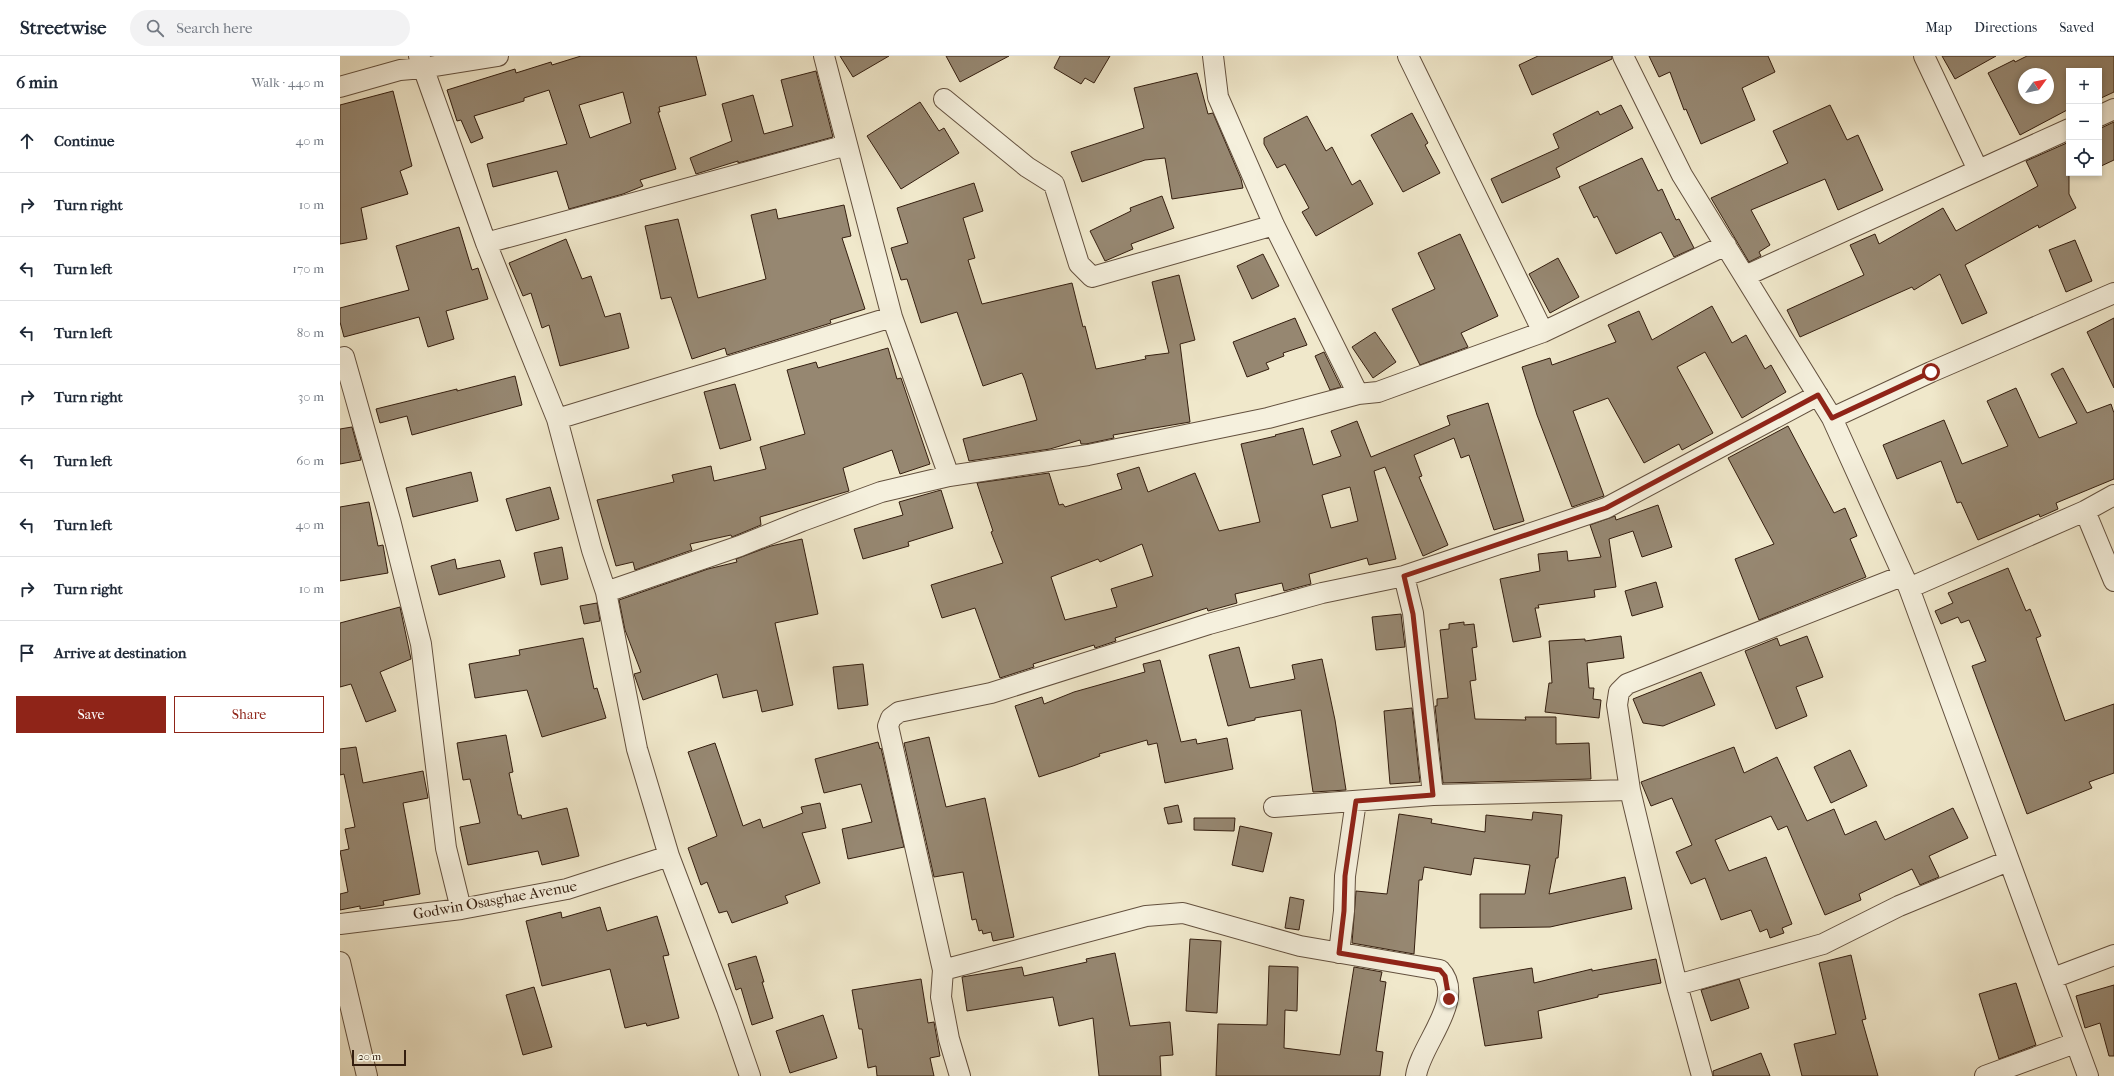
<!DOCTYPE html>
<html lang="en">
<head>
<meta charset="utf-8">
<style>
  body { margin:0; font-family:"IM FELL French Canon",serif; background:#f2f2f3; color:#1f2937 }
  .controls { position:absolute; right:12px; top:12px; display:grid; overflow:hidden; border-radius:0px; box-shadow:0 2px 6px #0003 }
  .controls button { width:36px; height:36px; display:grid; place-items:center; padding:0; border:0; border-bottom:1px solid #e0e1e3; background:#fff; color:#1f2937; font:20px sans-serif }
  .compass { position:absolute; left:1678px; top:12px; width:36px; height:36px; border-radius:50%; background:#fff; box-shadow:0 2px 6px #0003; rotate:57deg }
  .scale { position:absolute; left:12px; bottom:10px; width:54px; box-sizing:border-box; padding-left:4px; border:2px solid #341e0f; border-top:0; font-size:11px; line-height:14px; white-space:nowrap; color:#341e0f; -webkit-text-stroke:3px #f5f0dd; paint-order:stroke }
  .stop { position:absolute; width:12px; height:12px; margin:-9px; border:3px solid #8f2418; border-radius:50%; background:#fff }
  .stop.end { background:#8f2418; border-color:#fff; box-shadow:0 1px 4px #0008 }
  .list { margin:0; padding:0; list-style:none }
  h2 { display:flex; justify-content:space-between; align-items:center; height:52px; margin:0; padding:0 16px; font-size:17px }
  h2 small { font-size:13px; font-weight:400; color:#747a83 }
  .list li { display:grid; grid-template-columns:26px 1fr auto; gap:12px; align-items:center; box-sizing:border-box; height:64px; padding:0 16px; border-top:1px solid #e0e1e3 }
  .list b { display:block; font-size:15px; white-space:nowrap }
  .list em { font-size:13px; font-style:normal; color:#747a83 }
  .actions { display:flex; gap:8px; padding:12px 16px }
  .actions a { flex:1; padding:9px 0; border:1px solid #8f2418; border-radius:0px; text-align:center; font-size:14px; color:#8f2418 }
  .actions .main { background:#8f2418; color:#fff }
  .icon { flex:none; width:22px; height:22px; fill:none; stroke:currentColor; stroke-width:2; stroke-linecap:round; stroke-linejoin:round }
  .map { position:relative; flex:none; width:1774px; height:1020px; overflow:hidden }
  header { display:flex; align-items:center; gap:24px; box-sizing:border-box; height:56px; padding:0 20px; background:#fff; border-bottom:1px solid #e0e1e3 }
  header strong { font-size:19px }
  nav { display:flex; gap:22px; margin-inline-start:auto; font-size:14px }
  .search { width:280px; height:36px; background:#f2f2f3; display:flex; align-items:center; gap:10px; box-sizing:border-box; padding:0 14px; border-radius:22px; color:#747a83; font-size:15px }
  main { display:flex }
  aside { flex:1; background:#fff }
  .map>svg:first-child { display:block }
</style>
</head>
<body>
<header>
<strong>Streetwise</strong>
<div class="search"><svg class="icon" aria-label="search" viewBox="0 0 24 24"><circle cx="10" cy="10" r="6"/><path d="M15 15l6 6"/></svg>Search here</div>
<nav><a>Map</a><a>Directions</a><a>Saved</a></nav>
</header>
<main>
<aside>
<h2>6 min<small>Walk · 440 m</small></h2>
<ul class="list">
<li><svg class="icon" aria-label="ahead" viewBox="0 0 24 24"><path d="M12 20V5M6 11l6-6 6 6"/></svg><div><b>Continue</b></div><em>40 m</em></li>
<li><svg class="icon" aria-label="right" viewBox="0 0 24 24"><path d="M7 20v-9h11M14 6l5 5-5 5"/></svg><div><b>Turn right</b></div><em>10 m</em></li>
<li><svg class="icon" aria-label="left" viewBox="0 0 24 24"><path d="M17 20v-9H6M10 6l-5 5 5 5"/></svg><div><b>Turn left</b></div><em>170 m</em></li>
<li><svg class="icon" aria-label="left" viewBox="0 0 24 24"><path d="M17 20v-9H6M10 6l-5 5 5 5"/></svg><div><b>Turn left</b></div><em>80 m</em></li>
<li><svg class="icon" aria-label="right" viewBox="0 0 24 24"><path d="M7 20v-9h11M14 6l5 5-5 5"/></svg><div><b>Turn right</b></div><em>30 m</em></li>
<li><svg class="icon" aria-label="left" viewBox="0 0 24 24"><path d="M17 20v-9H6M10 6l-5 5 5 5"/></svg><div><b>Turn left</b></div><em>60 m</em></li>
<li><svg class="icon" aria-label="left" viewBox="0 0 24 24"><path d="M17 20v-9H6M10 6l-5 5 5 5"/></svg><div><b>Turn left</b></div><em>40 m</em></li>
<li><svg class="icon" aria-label="right" viewBox="0 0 24 24"><path d="M7 20v-9h11M14 6l5 5-5 5"/></svg><div><b>Turn right</b></div><em>10 m</em></li>
<li><svg class="icon" aria-label="arrive" viewBox="0 0 24 24"><path d="M6 21V4h12l-3 4 3 4H6"/></svg><div><b>Arrive at destination</b></div></li>
</ul>
<div class="actions"><a class="main">Save</a><a>Share</a></div>
</aside>
<div class="map">
<svg width="1774" height="1020" viewBox="0 0 1774 1020">
  <rect width="100%" height="100%" fill="#f0e8cb"/>
  <filter id="stains"><feTurbulence type="fractalNoise" baseFrequency=".005" numOctaves="4"/><feColorMatrix values="0 0 0 0 .2 0 0 0 0 .09 0 0 0 0 .02 0 0 0 .5 -.17"/></filter>
  <radialGradient id="worn" r=".72"><stop offset=".6" stop-color="#630" stop-opacity="0"/><stop offset="1" stop-color="#630" stop-opacity=".3"/></radialGradient>
  <!-- building -->
  <path fill="#968771" stroke="#341e0f" fill-rule="evenodd" d="M 241,0 L 356,0 L 366,39 L 319,51 L 320,56 L 318,56 L 336,113 L 300,124 L 303,130 L 283,138 L 229,153 L 217,115 L 153,131 L 147,108 L 227,88 L 209,34 L 184,42 L 184,45 L 134,60 L 143,82 L 131,87 L 121,64 L 117,65 L 107,34 L 175,13 L 176,17 L 211,6 L 212,9 ZM 283,36 L 291,67 L 250,82 L 239,49 Z
    M 500,0 L 549,0 L 513,21 Z
    M 606,0 L 669,0 L 620,26 Z
    M 720,0 L 770,0 L 754,27 L 745,22 L 741,28 L 714,12 Z
    M 1198,0 L 1272,0 L 1272,3 L 1192,39 L 1179,9 Z
    M 1309,0 L 1428,0 L 1435,16 L 1402,32 L 1415,64 L 1361,88 L 1346,53 L 1344,54 L 1330,16 L 1319,21 Z
    M 1602,0 L 1656,0 L 1615,23 Z
    M 1687,0 L 1774,0 L 1774,36 L 1759,43 L 1759,15 L 1729,15 L 1729,53 L 1680,79 L 1648,17 L 1674,4 L 1675,6 ZM 1684,18 L 1708,18 L 1708,42 L 1684,42 Z
    M 476,15 L 493,81 L 398,107 L 398,105 L 356,118 L 350,102 L 392,85 L 382,48 L 413,39 L 424,78 L 453,70 L 441,24 Z
    M 857,17 L 868,58 L 873,57 L 901,123 L 903,132 L 832,143 L 825,102 L 805,104 L 742,126 L 731,96 L 804,72 L 794,32 Z
    M 53,35 L 72,110 L 60,115 L 68,138 L 21,152 L 27,183 L 0,188 L 0,49 Z
    M 580,46 L 599,75 L 604,72 L 619,97 L 561,133 L 527,80 Z
    M 1281,49 L 1293,72 L 1216,112 L 1220,121 L 1162,147 L 1151,123 L 1219,92 L 1213,78 L 1258,55 L 1260,59 Z
    M 1490,49 L 1507,84 L 1518,79 L 1543,134 L 1498,154 L 1485,123 L 1411,154 L 1430,189 L 1419,196 L 1421,200 L 1409,206 L 1371,142 L 1448,107 L 1433,75 Z
    M 1072,57 L 1088,87 L 1085,89 L 1100,117 L 1063,136 L 1031,79 Z
    M 967,60 L 986,95 L 992,91 L 1012,129 L 1020,124 L 1033,148 L 976,180 L 962,156 L 969,152 L 945,108 L 937,112 L 924,88 L 924,82 Z
    M 1774,66 L 1774,104 L 1759,111 L 1759,73 Z
    M 1729,86 L 1729,138 L 1736,152 L 1699,172 L 1698,169 L 1625,209 L 1647,257 L 1622,268 L 1600,218 L 1574,234 L 1572,231 L 1460,281 L 1447,254 L 1524,219 L 1510,189 L 1535,178 L 1539,188 L 1603,152 L 1616,175 L 1698,130 L 1686,105 Z
    M 1302,102 L 1318,135 L 1322,133 L 1336,164 L 1339,163 L 1354,192 L 1334,201 L 1321,176 L 1276,198 L 1257,160 L 1254,162 L 1239,131 Z
    M 634,127 L 643,155 L 623,162 L 635,202 L 628,204 L 642,248 L 732,227 L 743,271 L 745,270 L 756,313 L 806,303 L 805,300 L 829,297 L 812,226 L 839,219 L 855,284 L 840,288 L 850,366 L 773,379 L 774,382 L 746,388 L 741,388 L 740,384 L 710,393 L 629,405 L 623,383 L 697,364 L 685,324 L 682,317 L 643,330 L 617,256 L 581,267 L 567,223 L 561,224 L 551,192 L 568,187 L 557,152 Z
    M 822,140 L 834,172 L 791,188 L 793,193 L 765,205 L 750,175 L 791,155 L 790,152 Z
    M 504,149 L 511,180 L 502,182 L 525,253 L 490,264 L 491,267 L 387,299 L 385,292 L 352,303 L 331,241 L 321,243 L 305,170 L 338,163 L 358,242 L 426,223 L 411,159 L 436,153 L 438,163 Z
    M 119,171 L 132,214 L 138,212 L 148,243 L 106,255 L 114,283 L 88,291 L 79,261 L 4,281 L 0,266 L 0,252 L 69,234 L 56,190 Z
    M 1120,178 L 1158,260 L 1121,277 L 1128,291 L 1080,309 L 1052,253 L 1095,233 L 1078,197 Z
    M 226,183 L 242,223 L 251,220 L 265,261 L 280,257 L 289,292 L 220,310 L 209,269 L 202,272 L 191,237 L 183,240 L 169,207 Z
    M 1735,184 L 1752,225 L 1726,236 L 1709,194 Z
    M 923,198 L 939,230 L 912,243 L 897,210 Z
    M 1218,202 L 1239,241 L 1210,257 L 1189,218 Z
    M 1372,250 L 1392,287 L 1406,279 L 1425,313 L 1431,309 L 1446,336 L 1402,362 L 1365,296 L 1337,311 L 1373,377 L 1342,394 L 1339,388 L 1304,407 L 1268,342 L 1233,355 L 1264,440 L 1232,451 L 1197,359 L 1182,311 L 1210,302 L 1212,309 L 1276,286 L 1268,269 L 1299,255 L 1312,284 Z
    M 955,262 L 967,289 L 943,297 L 944,300 L 926,307 L 929,313 L 907,321 L 893,286 Z
    M 1774,262 L 1774,332 L 1747,276 Z
    M 1035,276 L 1056,306 L 1033,322 L 1012,291 Z
    M 548,292 L 557,323 L 561,322 L 590,408 L 560,418 L 552,394 L 503,412 L 509,435 L 420,461 L 421,469 L 392,481 L 391,479 L 350,488 L 352,494 L 295,514 L 293,506 L 276,510 L 257,444 L 334,426 L 332,419 L 371,410 L 374,425 L 426,413 L 420,391 L 465,378 L 447,314 L 476,306 L 478,312 Z
    M 984,296 L 1001,331 L 990,334 L 975,300 Z
    M 1723,312 L 1747,357 L 1771,348 L 1774,357 L 1774,423 L 1716,447 L 1718,453 L 1700,461 L 1699,458 L 1638,484 L 1621,446 L 1617,447 L 1601,405 L 1557,423 L 1543,389 L 1604,364 L 1622,408 L 1668,390 L 1647,345 L 1676,332 L 1699,382 L 1737,367 L 1711,318 Z
    M 175,320 L 182,349 L 72,379 L 67,360 L 40,367 L 36,353 L 117,333 L 117,335 Z
    M 395,328 L 411,384 L 380,393 L 364,336 Z
    M 1148,347 L 1184,465 L 1154,474 L 1129,399 L 1121,402 L 1114,382 L 1074,399 L 1082,420 L 1079,421 L 1108,489 L 1083,500 L 1045,411 L 1034,415 L 1056,503 L 1029,509 L 1027,502 L 969,518 L 971,528 L 944,535 L 942,527 L 895,538 L 897,547 L 868,555 L 867,552 L 775,582 L 776,585 L 755,592 L 754,589 L 693,608 L 694,611 L 660,622 L 635,552 L 602,562 L 591,529 L 663,507 L 651,476 L 653,475 L 637,427 L 709,417 L 719,449 L 723,448 L 725,451 L 782,433 L 777,418 L 799,411 L 808,436 L 855,417 L 879,475 L 920,466 L 901,388 L 936,380 L 935,379 L 963,372 L 973,409 L 1001,400 L 991,375 L 1017,365 L 1031,401 L 1110,369 L 1107,360 ZM 1010,431 L 1018,465 L 991,472 L 982,439 ZM 802,488 L 813,520 L 771,533 L 777,551 L 725,564 L 711,521 L 758,503 L 760,506 Z
    M 1448,370 L 1494,457 L 1505,452 L 1517,480 L 1510,483 L 1526,521 L 1419,564 L 1395,503 L 1434,488 L 1388,402 Z
    M 12,371 L 21,404 L 0,408 L 0,373 Z
    M 131,416 L 138,445 L 73,461 L 66,432 Z
    M 210,431 L 219,463 L 176,475 L 166,443 Z
    M 601,434 L 613,472 L 568,486 L 569,490 L 523,503 L 514,473 L 563,459 L 559,446 Z
    M 29,446 L 38,490 L 43,489 L 48,517 L 0,525 L 0,451 Z
    M 1318,449 L 1332,491 L 1302,501 L 1293,475 L 1269,483 L 1276,531 L 1254,534 L 1255,541 L 1198,549 L 1199,552 L 1195,552 L 1201,581 L 1173,586 L 1160,523 L 1200,515 L 1198,498 L 1227,495 L 1228,505 L 1261,501 L 1250,469 L 1275,460 L 1276,464 Z
    M 462,483 L 478,558 L 435,567 L 453,649 L 422,656 L 417,634 L 383,642 L 377,618 L 303,644 L 294,618 L 301,616 L 285,574 L 279,544 L 368,513 L 397,506 L 396,503 L 431,490 Z
    M 222,491 L 228,523 L 201,529 L 194,497 Z
    M 115,503 L 117,513 L 160,504 L 165,521 L 99,539 L 91,510 Z
    M 1668,512 L 1686,555 L 1690,553 L 1701,580 L 1696,582 L 1725,665 L 1774,648 L 1774,717 L 1749,726 L 1752,732 L 1687,758 L 1632,610 L 1646,605 L 1629,564 L 1621,567 L 1618,561 L 1601,568 L 1595,555 L 1613,547 L 1608,537 Z
    M 1316,526 L 1323,551 L 1292,560 L 1285,535 Z
    M 257,547 L 260,565 L 244,568 L 240,550 Z
    M 60,551 L 71,603 L 40,616 L 56,655 L 26,666 L 11,628 L 0,631 L 0,567 Z
    M 1061,558 L 1065,591 L 1036,594 L 1032,561 Z
    M 1124,566 L 1124,569 L 1134,568 L 1137,591 L 1132,592 L 1136,624 L 1130,625 L 1135,663 L 1186,664 L 1185,661 L 1216,661 L 1216,688 L 1249,687 L 1251,723 L 1103,727 L 1095,650 L 1097,650 L 1097,643 L 1108,642 L 1100,574 L 1109,573 L 1109,568 Z
    M 1281,580 L 1284,602 L 1247,607 L 1249,632 L 1254,632 L 1253,643 L 1261,644 L 1259,662 L 1205,656 L 1209,627 L 1212,627 L 1209,585 L 1245,583 L 1245,585 Z
    M 1467,580 L 1483,621 L 1456,631 L 1467,660 L 1436,673 L 1405,595 L 1437,582 L 1440,590 Z
    M 243,582 L 254,633 L 257,632 L 266,662 L 202,681 L 187,634 L 135,642 L 129,608 L 180,599 L 179,594 Z
    M 899,591 L 910,632 L 955,623 L 952,609 L 982,603 L 995,664 L 1006,734 L 973,736 L 961,654 L 915,662 L 915,664 L 888,670 L 869,599 Z
    M 820,604 L 841,686 L 856,683 L 857,688 L 887,682 L 893,713 L 825,727 L 817,687 L 808,689 L 807,684 L 759,698 L 760,700 L 733,710 L 699,721 L 675,650 L 702,641 L 704,648 L 734,636 L 805,616 L 803,608 Z
    M 523,608 L 528,649 L 498,653 L 493,611 Z
    M 1361,616 L 1375,649 L 1323,670 L 1303,667 L 1293,643 Z
    M 1072,652 L 1080,726 L 1050,728 L 1044,655 Z
    M 166,679 L 173,716 L 169,717 L 178,759 L 181,759 L 182,763 L 227,752 L 239,800 L 202,809 L 198,795 L 128,809 L 120,771 L 140,767 L 130,723 L 123,724 L 117,687 Z
    M 589,681 L 606,751 L 645,742 L 674,881 L 653,885 L 651,876 L 643,878 L 642,874 L 639,875 L 636,863 L 632,864 L 623,816 L 594,821 L 564,687 Z
    M 538,686 L 540,693 L 541,692 L 564,791 L 508,803 L 502,773 L 532,766 L 521,728 L 484,737 L 475,703 Z
    M 375,687 L 403,770 L 420,763 L 423,772 L 463,757 L 461,751 L 480,747 L 486,772 L 462,777 L 480,827 L 445,840 L 448,847 L 392,867 L 387,855 L 379,857 L 367,826 L 361,829 L 348,792 L 377,780 L 348,696 Z
    M 16,691 L 23,727 L 83,715 L 88,742 L 63,747 L 80,838 L 43,845 L 44,849 L 20,853 L 20,850 L 0,854 L 0,838 L 8,836 L 0,795 L 9,793 L 5,773 L 15,771 L 4,718 L 0,719 L 0,693 Z
    M 1394,691 L 1404,717 L 1437,701 L 1467,765 L 1494,753 L 1505,779 L 1536,765 L 1545,784 L 1613,752 L 1628,782 L 1589,800 L 1599,821 L 1580,829 L 1572,813 L 1519,838 L 1521,844 L 1485,859 L 1447,770 L 1438,774 L 1431,760 L 1375,784 L 1389,815 L 1426,801 L 1452,868 L 1442,872 L 1444,877 L 1430,882 L 1427,873 L 1420,876 L 1411,854 L 1381,864 L 1365,822 L 1351,828 L 1336,796 L 1352,789 L 1332,742 L 1311,750 L 1301,726 Z
    M 1510,694 L 1527,730 L 1491,747 L 1474,711 Z
    M 838,749 L 842,766 L 828,768 L 824,752 Z
    M 1193,756 L 1222,759 L 1218,802 L 1216,802 L 1209,838 L 1285,821 L 1292,853 L 1210,871 L 1140,872 L 1140,838 L 1185,838 L 1190,809 L 1134,802 L 1131,819 L 1084,811 L 1082,824 L 1079,824 L 1074,898 L 1012,887 L 1016,835 L 1047,838 L 1059,758 L 1092,763 L 1091,767 L 1145,776 L 1146,759 L 1192,764 Z
    M 854,762 L 895,762 L 894,775 L 854,774 Z
    M 900,770 L 932,777 L 923,816 L 892,809 Z
    M 950,841 L 964,844 L 959,874 L 945,872 Z
    M 260,851 L 267,875 L 317,860 L 329,899 L 323,900 L 339,962 L 307,970 L 306,967 L 285,972 L 270,913 L 202,930 L 186,865 L 221,856 L 222,862 Z
    M 850,883 L 881,885 L 877,957 L 846,955 Z
    M 775,897 L 790,970 L 830,966 L 833,999 L 820,1000 L 821,1020 L 759,1020 L 753,962 L 719,970 L 713,941 L 627,955 L 622,921 L 682,911 L 684,920 L 747,906 L 746,903 Z
    M 1511,899 L 1526,963 L 1522,964 L 1538,1020 L 1462,1020 L 1454,988 L 1496,978 L 1479,907 Z
    M 416,900 L 424,926 L 422,926 L 433,962 L 412,969 L 401,932 L 396,934 L 388,908 Z
    M 1316,903 L 1321,927 L 1258,939 L 1258,941 L 1198,955 L 1202,982 L 1145,990 L 1133,922 L 1192,912 L 1194,927 L 1252,913 L 1252,915 Z
    M 929,910 L 958,911 L 957,955 L 945,954 L 944,992 L 1000,999 L 1014,911 L 1042,916 L 1040,925 L 1046,926 L 1036,995 L 1043,996 L 1040,1020 L 876,1020 L 878,968 L 927,969 Z
    M 581,923 L 588,967 L 594,966 L 600,1000 L 590,1002 L 594,1020 L 537,1020 L 536,1010 L 528,1012 L 522,973 L 519,973 L 512,934 Z
    M 1399,923 L 1409,952 L 1371,965 L 1361,934 Z
    M 1676,927 L 1696,989 L 1659,1003 L 1639,938 Z
    M 1774,929 L 1774,1000 L 1769,1000 L 1760,967 L 1745,972 L 1736,940 Z
    M 194,931 L 212,991 L 183,999 L 166,939 Z
    M 483,959 L 497,1002 L 450,1017 L 436,975 Z
    M 1421,997 L 1430,1020 L 1373,1020 L 1373,1015 Z"/>
  <g fill="none" stroke-linecap="round" stroke-linejoin="round">
    <!-- minor casing -->
    <g stroke="#63503e" stroke-width="22">
      <path id="minor" d="M 79,0 L 146,187 L 217,363 L 252,494 L 266,536 L 297,693 L 329,800 L 387,953 L 410,1020
        M 484,0 L 552,261 L 609,420
        M 873,0 L 878,41 L 934,169 L 1018,338
        M 1068,0 L 1203,276
        M 1283,0 L 1342,119 L 1492,362 L 1569,532 L 1748,1020
        M 1584,0 L 1638,114
        M 0,31 L 60,14 L 83,12 L 158,0
        M 604,43 L 687,111 L 714,128 L 739,208 L 752,221 L 934,169
        M 1759,60 L 1774,53
        M 146,187 L 507,89
        M 1405,220 L 1729,73
        M 4,301 L 50,464 L 81,588 L 106,792 L 121,853
        M 1492,362 L 1591,316 L 1774,237
        M 217,363 L 552,261
        M 1745,455 L 1774,525
        M 1064,520 L 1073,557 L 1093,739
        M 1569,532 L 1745,455 L 1774,439
        M 266,536 L 400,490 L 462,465 L 541,436 L 609,420 L 748,399 L 928,362 L 1018,338 L 1038,336 L 1203,276 L 1386,189
        M 1290,734 L 1277,649 L 1279,636 L 1287,628 L 1562,520
        M 934,751 L 1093,739 L 1290,734 L 1337,929 L 1362,1020
        M 0,868 L 121,853 L 227,833 L 329,800
        M 999,897 L 1004,855 L 1005,820 L 1016,745
        M 0,906 L 27,1020
        M 603,914 L 806,860 L 843,857 L 960,890 L 1100,914 C 1127,943 1080,989 1076,1020
        M 1713,922 L 1774,899
        M 1337,929 L 1483,888 L 1559,850 L 1668,805
        M 620,1020 L 609,983 L 601,941 L 603,914 L 548,670 L 551,662 L 559,656 L 651,637 L 869,568 L 982,537 L 1064,520 L 1266,452 L 1478,339
        M 1645,1020 L 1735,987"/>
    </g>
    <!-- minor -->
    <use href="#minor" stroke="#f5f0dd" stroke-width="20"/>
  </g>
  <g fill="none" stroke-linecap="round" stroke-linejoin="round">
    <!-- route -->
    <path stroke="#8f2418" stroke-width="5" d="M 1109,943 L 1105,920 L 1100,914 L 999,897 L 1004,855 L 1005,820 L 1016,745 L 1093,739 L 1073,558 L 1064,520 L 1266,452 L 1478,339 L 1492,362 L 1591,316"/>
  </g>
  <g text-anchor="middle" dominant-baseline="central" stroke-width="4" stroke-linejoin="round" paint-order="stroke">
    <!-- street labels -->
    <g font-size="15" fill="#341e0f" stroke="#f5f0dd">
      <text transform="translate(155 844) rotate(-10)">Godwin Osasghae Avenue</text>
    </g>
  </g>
  <rect width="100%" height="100%" filter="url(#stains)"/>
  <rect width="100%" height="100%" fill="url(#worn)"/>
</svg>
<div class="controls">
<button>+</button>
<button>−</button>
<button><svg class="icon" aria-label="locate" viewBox="0 0 24 24"><circle cx="12" cy="12" r="6"/><path d="M12 2v4M12 18v4M2 12h4M18 12h4"/></svg></button>
</div>
<svg class="compass" viewBox="-18 -18 36 36"><path d="M0-13l5 13h-10z" fill="#e53935"/><path d="M0 13l5-13h-10z" fill="#747a83"/></svg>
<div class="scale">20 m</div>
<div class="stop" style="left:1591px;top:316px"></div>
<div class="stop end" style="left:1109px;top:943px"></div>
</div>
</main>
</body>
</html>
